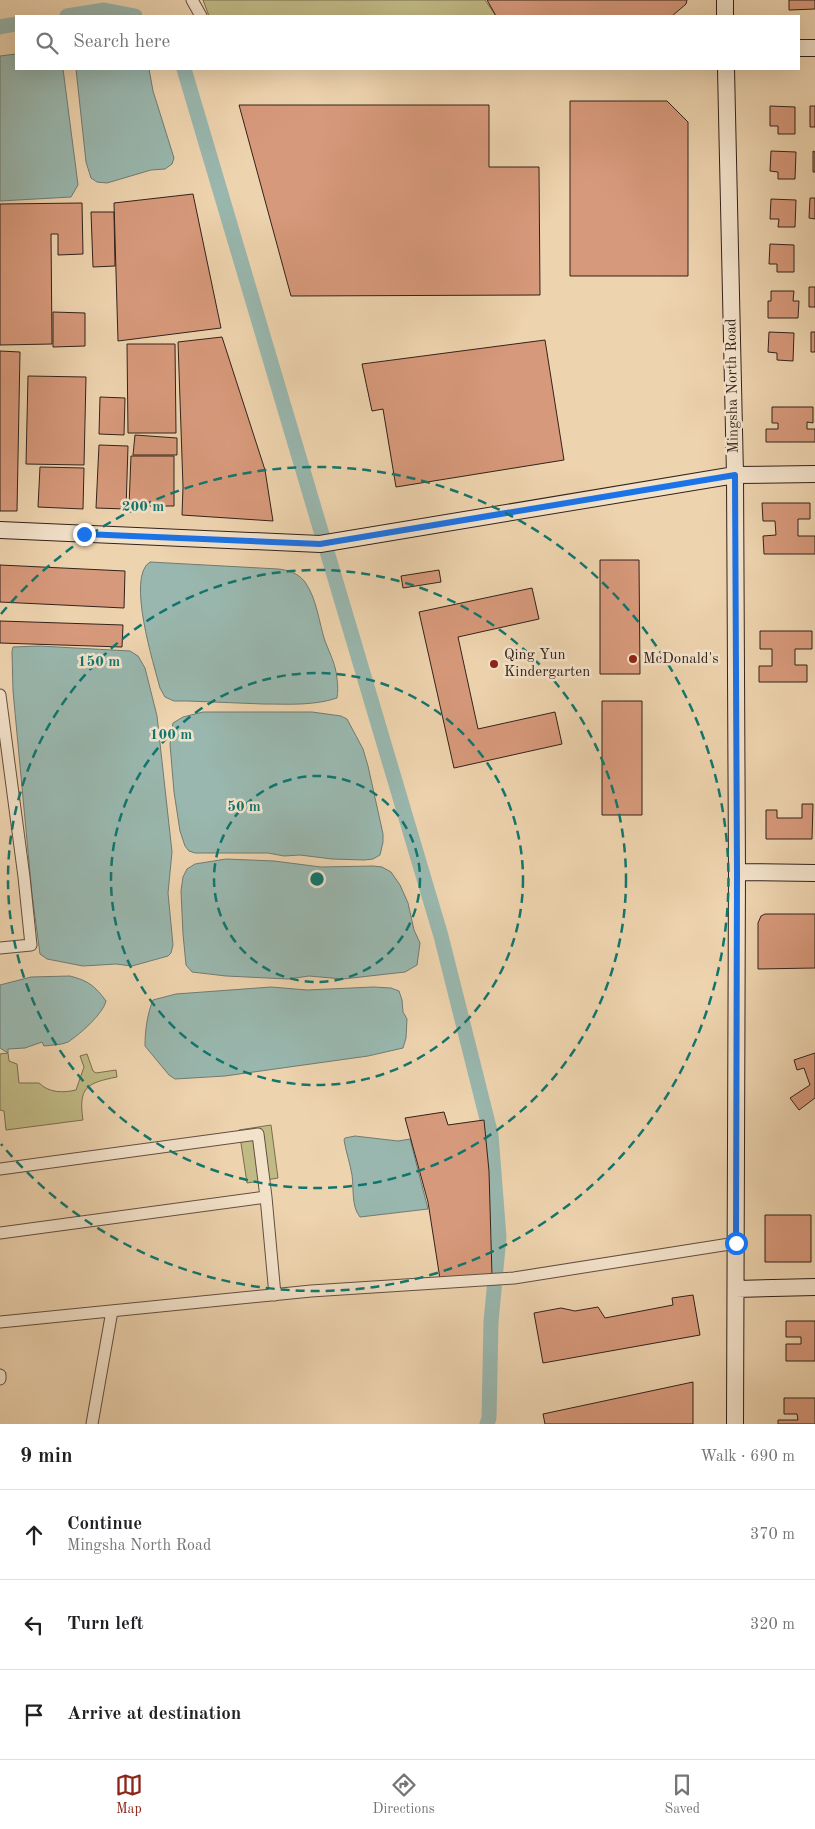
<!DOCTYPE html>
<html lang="en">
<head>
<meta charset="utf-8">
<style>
  body { margin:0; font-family:"Old Standard TT",serif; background:#f6f6f6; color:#202124 }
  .stop { position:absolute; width:15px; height:15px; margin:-11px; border:4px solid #1a73e8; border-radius:50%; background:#fff }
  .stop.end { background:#1a73e8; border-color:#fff; box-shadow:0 1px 5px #0008 }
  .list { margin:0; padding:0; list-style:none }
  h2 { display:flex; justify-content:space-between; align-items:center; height:65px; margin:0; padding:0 20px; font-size:21px }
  h2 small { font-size:16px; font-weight:400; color:#757577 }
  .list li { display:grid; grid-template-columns:32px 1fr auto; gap:15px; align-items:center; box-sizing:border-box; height:90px; padding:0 20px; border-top:1px solid #e0e0e0 }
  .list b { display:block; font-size:19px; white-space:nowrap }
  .list p { margin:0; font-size:16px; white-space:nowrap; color:#757577 }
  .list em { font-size:16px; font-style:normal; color:#757577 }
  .icon { flex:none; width:28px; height:28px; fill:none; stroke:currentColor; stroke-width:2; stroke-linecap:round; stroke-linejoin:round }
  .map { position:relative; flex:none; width:815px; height:1424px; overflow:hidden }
  .search { position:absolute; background:#fff; box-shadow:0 5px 20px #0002; left:15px; right:15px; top:15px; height:55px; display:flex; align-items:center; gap:12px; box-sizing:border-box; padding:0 18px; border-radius:0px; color:#757577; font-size:19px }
  .sheet { height:335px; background:#fff }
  nav { display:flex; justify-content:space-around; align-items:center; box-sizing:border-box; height:70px; border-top:1px solid #e0e0e0; background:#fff; font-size:14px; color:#757577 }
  nav a { display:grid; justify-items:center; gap:2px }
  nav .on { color:#8f2418 }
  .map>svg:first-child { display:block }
</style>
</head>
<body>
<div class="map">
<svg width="815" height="1424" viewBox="0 0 815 1424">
  <rect width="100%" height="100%" fill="#edd3ae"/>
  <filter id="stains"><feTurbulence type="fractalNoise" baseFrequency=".004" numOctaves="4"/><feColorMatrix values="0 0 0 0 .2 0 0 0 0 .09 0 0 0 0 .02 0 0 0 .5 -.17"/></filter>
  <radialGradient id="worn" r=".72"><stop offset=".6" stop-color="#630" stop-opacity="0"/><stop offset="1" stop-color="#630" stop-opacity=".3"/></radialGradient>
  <!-- green -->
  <path fill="#c0ba85" stroke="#7a6e50" d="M 203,0 L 485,0 L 496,16 L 209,16 Z
    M 8,1053 L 9,1061 L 17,1064 L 19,1083 L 39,1083 C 49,1093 63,1093 76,1090 L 84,1067 L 80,1056 L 87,1054 L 93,1071 L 96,1073 L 116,1070 L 117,1077 C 87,1083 78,1087 83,1120 L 6,1130 L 4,1111 L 0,1110 L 0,1054 Z
    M 271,1125 L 278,1178 L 247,1183 L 239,1130 Z"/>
  <!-- water -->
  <path fill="#99b7ae" stroke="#707b73" d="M 16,54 L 16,69 L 63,69 L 78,185 L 71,197 L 0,201 L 0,56 Z
    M 76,69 L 149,69 L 153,91 L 174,158 L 172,164 L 165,169 L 151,170 L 107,183 L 97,182 L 91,178 L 86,162 Z
    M 150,562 L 278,569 C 288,570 298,573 305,582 C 317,599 319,623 325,641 C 330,654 336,665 337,679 C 338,685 338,692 337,698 C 313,706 287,704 263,704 C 238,703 213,702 188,701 L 174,701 L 165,697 L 160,688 C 154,665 126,576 150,562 Z
    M 39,646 L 130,651 L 138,656 L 145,668 L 157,716 L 172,852 L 168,893 L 173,945 L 171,953 L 168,956 L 132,966 L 116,964 L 83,966 L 47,959 L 40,954 L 32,894 L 13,691 L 12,652 L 13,647 Z
    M 203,712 L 312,712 L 341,716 L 347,719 L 363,749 L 368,766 L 383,834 L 383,842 L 380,855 L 373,859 L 364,860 L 332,859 L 300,855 L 284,856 L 268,853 L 195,853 L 189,851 L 185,846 L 180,831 L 174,792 L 170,744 L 173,723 L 183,717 Z
    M 226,859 L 274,861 L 321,867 L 373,866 L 382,867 L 391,872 L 400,885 L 408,903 L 414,930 L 420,943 L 417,965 L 405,972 L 343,979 L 309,976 L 288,979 L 226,976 L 192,972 L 186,965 L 183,934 L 181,891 L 183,877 L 187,869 L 195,864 Z
    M 70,976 C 89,981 95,986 106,1001 C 103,1014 79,1035 68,1042 C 62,1045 51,1045 44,1046 L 42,1042 L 25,1048 L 8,1049 L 8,1053 L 0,1048 L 0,985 L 31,977 Z
    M 271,987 L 307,990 L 373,987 L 391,988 L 399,991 L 402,1000 L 403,1012 L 407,1019 L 406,1038 L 403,1048 L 368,1056 L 225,1076 L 175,1079 L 169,1075 L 145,1046 C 145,1031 147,1015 153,1000 L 176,994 Z
    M 355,1136 L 398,1141 L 410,1139 L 428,1209 L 360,1217 C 351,1206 354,1188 352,1175 C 350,1163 346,1152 344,1140 L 345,1138 Z"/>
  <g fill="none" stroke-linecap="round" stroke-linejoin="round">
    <!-- canal -->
    <path stroke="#99b7ae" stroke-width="15" d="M 67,16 L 104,10 L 135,16
      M 0,27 L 16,24
      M 184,69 L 441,936 L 491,1135 L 499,1237 L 491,1322 L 489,1418 L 487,1424"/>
  </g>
  <!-- building -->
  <path fill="#d7997b" stroke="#33221b" d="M 487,0 L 687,0 L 686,4 L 672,16 L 496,16 Z
    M 789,0 L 815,0 L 815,9 L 789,10 Z
    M 570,101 L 667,101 L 688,122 L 688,276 L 570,276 Z
    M 239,105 L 489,105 L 489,167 L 539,167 L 540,295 L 291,296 Z
    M 770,106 L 795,107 L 795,134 L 778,134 L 778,126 L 770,126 Z
    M 810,106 L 815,106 L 815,127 L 810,127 Z
    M 771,151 L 796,152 L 795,179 L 778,179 L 778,172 L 770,171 Z
    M 813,151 L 815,152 L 815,172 L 813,172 Z
    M 193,194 L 221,328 L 118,341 L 114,203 Z
    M 810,198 L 815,198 L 815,219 L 809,218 Z
    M 771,199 L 796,200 L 795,227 L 778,227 L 779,219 L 770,219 Z
    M 82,203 L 83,254 L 58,255 L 58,234 L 51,234 L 52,344 L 0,345 L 0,204 Z
    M 91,212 L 114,212 L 115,266 L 93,267 Z
    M 770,244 L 794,245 L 794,272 L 777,272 L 777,264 L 769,264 Z
    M 809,287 L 815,287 L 815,307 L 809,307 Z
    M 771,291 L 794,291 L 793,301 L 799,301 L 798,318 L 768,318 L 768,301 L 771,301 Z
    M 53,312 L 85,313 L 85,346 L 53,347 Z
    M 769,332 L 794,333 L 793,361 L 777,360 L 777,353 L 768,352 Z
    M 811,332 L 815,332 L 815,352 L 811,352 Z
    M 222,337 L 265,470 L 273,521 L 182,515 L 183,487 L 178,342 Z
    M 545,340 L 564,460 L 396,487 L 383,409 L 372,411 L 362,364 Z
    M 127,344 L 175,344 L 176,433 L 128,433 Z
    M 0,351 L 20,352 L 17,511 L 0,511 Z
    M 28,376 L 86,377 L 84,465 L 26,464 Z
    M 100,397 L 125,398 L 124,435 L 99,434 Z
    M 772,407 L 813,407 L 813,423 L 807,422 L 807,429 L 815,429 L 815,442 L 766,442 L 766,429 L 778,429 L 778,423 L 772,423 Z
    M 135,435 L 177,438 L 177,455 L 133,455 Z
    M 99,445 L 128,446 L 126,509 L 96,508 Z
    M 131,456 L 174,456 L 174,506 L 129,506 Z
    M 40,467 L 84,468 L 83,509 L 38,507 Z
    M 762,503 L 810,503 L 810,519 L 798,519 L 798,536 L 815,536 L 815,554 L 764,554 L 763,536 L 776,535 L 775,521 L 763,521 Z
    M 600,560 L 639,560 L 640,674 L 600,674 Z
    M 0,565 L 125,571 L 124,608 L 0,602 Z
    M 439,570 L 441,582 L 403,588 L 401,576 Z
    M 532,588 L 539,619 L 458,637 L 478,729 L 555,712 L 562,744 L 454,768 L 419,612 Z
    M 0,621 L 123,625 L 122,647 L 0,643 Z
    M 760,631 L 812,631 L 812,649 L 795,649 L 795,665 L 807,665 L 807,682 L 759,682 L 759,666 L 772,666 L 772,649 L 760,649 Z
    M 602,701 L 642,701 L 642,815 L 602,815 Z
    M 802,804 L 813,804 L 812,839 L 766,839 L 766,810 L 777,810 L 777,818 L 802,818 Z
    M 765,914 L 815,914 L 815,968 L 758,969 L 758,923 L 761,916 Z
    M 815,1053 L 815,1098 L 799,1110 L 790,1098 L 810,1085 L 804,1068 L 797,1070 L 794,1060 Z
    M 444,1112 L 448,1125 L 484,1120 L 489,1171 L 492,1276 L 440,1279 L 428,1202 L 405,1118 Z
    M 765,1215 L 811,1215 L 811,1262 L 765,1262 Z
    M 693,1295 L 700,1335 L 543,1363 L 534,1313 L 561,1308 L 575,1311 L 598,1307 L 605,1318 L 673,1305 L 672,1298 Z
    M 786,1321 L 815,1321 L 815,1361 L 786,1361 L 786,1344 L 801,1344 L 801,1337 L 786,1337 Z
    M 693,1382 L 693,1424 L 545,1424 L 543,1414 Z
    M 784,1398 L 815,1398 L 815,1424 L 778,1424 L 778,1420 L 798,1420 L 797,1414 L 784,1414 Z"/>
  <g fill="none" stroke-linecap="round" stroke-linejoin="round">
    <!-- street casing -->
    <g stroke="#624e40" stroke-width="13">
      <path id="street" d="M 192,0 L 201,16
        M 0,695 L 24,877 L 31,945 L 0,948
        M 0,1169 L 258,1134 L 266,1197 L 275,1295
        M 0,1233 L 266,1197
        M 0,1322 L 311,1291 L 514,1278 L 736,1243
        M 0,1375 L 0,1379
        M 92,1424 L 112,1311"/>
    </g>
    <!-- secondary casing -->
    <g stroke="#33221b" stroke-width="18">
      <path id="secondary" d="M 725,16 L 725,0
        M 799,48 L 815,48
        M 726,69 L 735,475 L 737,872 L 735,1424
        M 0,530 L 320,544 L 735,475 L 815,474
        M 737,872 L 815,873
        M 736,1289 L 815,1287"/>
    </g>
    <!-- street -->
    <use href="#street" stroke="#f3e2ca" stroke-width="11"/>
    <!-- secondary -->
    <use href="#secondary" stroke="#f3e2ca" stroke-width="16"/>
  </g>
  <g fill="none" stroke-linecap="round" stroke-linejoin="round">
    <!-- route -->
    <path stroke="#1a73e8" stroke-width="6" d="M 84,534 L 320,544 L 735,475 L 737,872 L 736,1243"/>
  </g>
  <!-- distance rings -->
  <g fill="none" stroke="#0f766e" stroke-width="2.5" stroke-dasharray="9 6">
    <circle cx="317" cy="879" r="103"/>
    <circle cx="317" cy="879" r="206"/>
    <circle cx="317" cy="879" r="309"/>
    <path d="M1 614A412 412 0 1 1 1 1144"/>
  </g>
  <!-- markers -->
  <g fill="#8f2418" stroke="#f3e2ca" stroke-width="2">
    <circle cx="633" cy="659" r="5"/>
    <circle cx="494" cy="664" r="5"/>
  </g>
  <g text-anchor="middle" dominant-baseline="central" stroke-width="5" stroke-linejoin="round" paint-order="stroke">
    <!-- street labels -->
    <g font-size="15" fill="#33221b" stroke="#f3e2ca">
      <text transform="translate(733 386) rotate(-91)">Mingsha North Road</text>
    </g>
    <!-- poi labels -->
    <g font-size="15" fill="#33221b" stroke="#f3e2ca" text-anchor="start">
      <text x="504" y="655">Qing Yun<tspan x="504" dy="17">Kindergarten</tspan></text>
      <text x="643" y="659">McDonald's</text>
    </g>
  </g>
  <circle cx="317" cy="879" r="8" fill="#0f766e" stroke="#f3e2ca" stroke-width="2.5"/>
  <g font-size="15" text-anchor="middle" font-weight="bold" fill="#0f766e" stroke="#f3e2ca" stroke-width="5" stroke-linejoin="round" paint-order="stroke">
    <text x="143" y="511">200 m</text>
    <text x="99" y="666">150 m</text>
    <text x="171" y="739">100 m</text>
    <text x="244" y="811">50 m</text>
  </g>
  <rect width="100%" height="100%" filter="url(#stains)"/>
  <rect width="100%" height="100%" fill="url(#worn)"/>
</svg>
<div class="stop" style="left:736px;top:1243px"></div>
<div class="stop end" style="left:84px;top:534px"></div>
<div class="search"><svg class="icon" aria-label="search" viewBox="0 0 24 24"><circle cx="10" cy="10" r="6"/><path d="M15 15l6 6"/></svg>Search here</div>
</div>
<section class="sheet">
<h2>9 min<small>Walk · 690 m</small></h2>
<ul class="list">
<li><svg class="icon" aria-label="ahead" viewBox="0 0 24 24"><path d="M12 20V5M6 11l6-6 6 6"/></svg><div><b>Continue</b><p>Mingsha North Road</p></div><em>370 m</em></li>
<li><svg class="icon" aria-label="left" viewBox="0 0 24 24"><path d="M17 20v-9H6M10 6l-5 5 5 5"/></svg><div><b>Turn left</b></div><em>320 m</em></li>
<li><svg class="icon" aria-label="arrive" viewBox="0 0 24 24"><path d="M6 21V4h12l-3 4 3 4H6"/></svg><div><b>Arrive at destination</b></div></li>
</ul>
</section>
<nav>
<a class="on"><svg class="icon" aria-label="map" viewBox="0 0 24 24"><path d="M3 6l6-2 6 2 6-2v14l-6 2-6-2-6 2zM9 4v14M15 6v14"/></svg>Map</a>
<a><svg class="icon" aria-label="directions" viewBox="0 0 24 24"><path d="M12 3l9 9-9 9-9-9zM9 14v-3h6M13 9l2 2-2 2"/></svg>Directions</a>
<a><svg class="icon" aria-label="saved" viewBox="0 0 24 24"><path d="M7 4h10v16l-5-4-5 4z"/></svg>Saved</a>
</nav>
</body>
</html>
